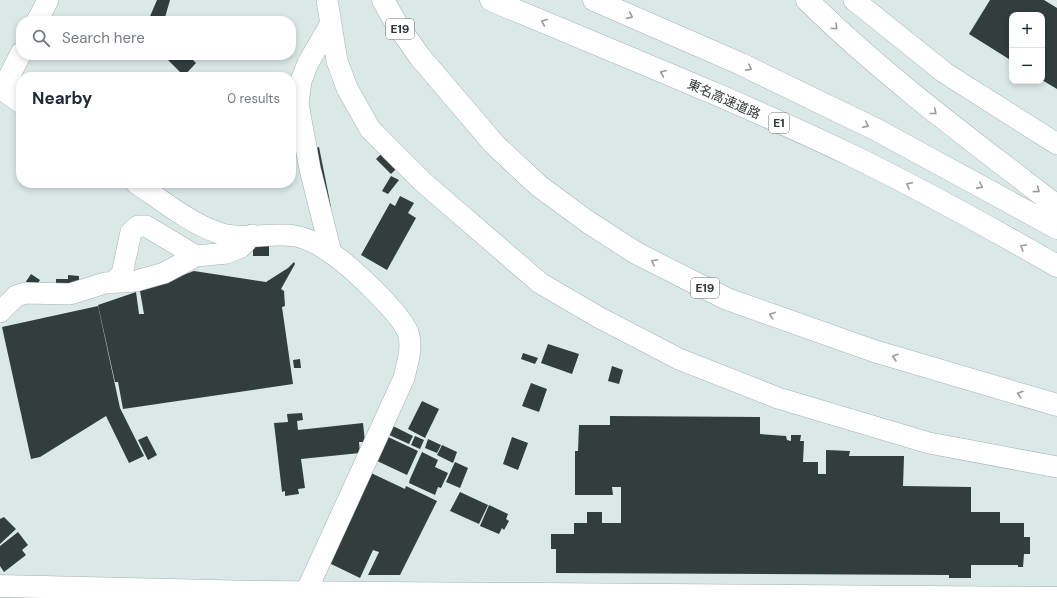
<!DOCTYPE html>
<html lang="en">
<head>
<meta charset="utf-8">
<style>
  body { margin:0; font-family:"DM Sans","Noto Sans JP",sans-serif; background:#f2f2f3; color:#1f2937 }
  .controls { position:absolute; right:12px; top:12px; display:grid; overflow:hidden; border-radius:8px; box-shadow:0 2px 6px #0003 }
  .controls button { width:36px; height:36px; display:grid; place-items:center; padding:0; border:0; border-bottom:1px solid #e0e1e3; background:#fff; color:#1f2937; font:20px sans-serif }
  .list { margin:0; padding:0; list-style:none }
  h2 { display:flex; justify-content:space-between; align-items:center; height:52px; margin:0; padding:0 16px; font-size:17px }
  h2 small { font-size:13px; font-weight:400; color:#747a83 }
  .icon { flex:none; width:22px; height:22px; fill:none; stroke:currentColor; stroke-width:2; stroke-linecap:round; stroke-linejoin:round }
  .map { position:relative; flex:none; width:1057px; height:598px; overflow:hidden }
  .search { position:absolute; background:#fff; box-shadow:0 2px 6px #0003; left:16px; top:16px; width:280px; height:44px; display:flex; align-items:center; gap:10px; box-sizing:border-box; padding:0 14px; border-radius:16px; color:#747a83; font-size:15px }
  .panel { position:absolute; background:#fff; box-shadow:0 2px 6px #0003; left:16px; top:72px; width:280px; height:116px; border-radius:16px }
  .map>svg:first-child { display:block }
</style>
</head>
<body>
<div class="map">
<svg width="1057" height="598" viewBox="0 0 1057 598">
  <rect width="100%" height="100%" fill="#dae8e7"/>
  <!-- building -->
  <path fill="#323d3d" d="M 157,0 L 170,0 L 164,21 L 148,21 Z
    M 990,0 L 1044,0 L 1057,8 L 1057,89 L 1042,80 L 1042,15 L 1012,15 L 1012,61 L 969,34 Z
    M 163,55 L 188,55 L 196,63 L 184,76 Z
    M 319,147 L 331,207 L 326,209 L 313,149 Z
    M 382,153 L 397,168 L 391,174 L 376,159 Z
    M 391,176 L 399,180 L 388,194 L 382,191 Z
    M 400,196 L 414,203 L 408,213 L 416,218 L 387,270 L 361,255 L 390,203 L 395,206 Z
    M 253,243 L 269,244 L 269,256 L 253,256 Z
    M 294,262 L 295,264 L 281,289 L 284,291 L 285,306 L 282,307 L 293,384 L 123,409 L 118,382 L 115,382 L 98,305 L 136,292 L 139,314 L 144,314 L 140,291 L 194,271 L 266,282 L 288,268 Z
    M 31,274 L 40,280 L 34,289 L 25,283 Z
    M 68,275 L 79,276 L 79,288 L 56,291 L 56,279 L 68,279 Z
    M 98,306 L 120,408 L 144,456 L 129,463 L 106,416 L 40,457 L 31,459 L 2,327 Z
    M 548,344 L 579,354 L 572,374 L 541,363 Z
    M 523,353 L 538,358 L 535,364 L 521,359 Z
    M 300,359 L 301,368 L 294,368 L 293,360 Z
    M 612,366 L 623,370 L 619,384 L 608,381 Z
    M 531,383 L 547,389 L 539,412 L 522,406 Z
    M 422,401 L 439,409 L 425,438 L 408,429 Z
    M 302,413 L 303,420 L 297,421 L 298,430 L 363,423 L 365,442 L 359,442 L 360,453 L 301,459 L 305,488 L 298,489 L 299,494 L 285,496 L 285,491 L 282,492 L 274,423 L 288,422 L 287,414 Z
    M 610,416 L 760,417 L 760,434 L 786,436 L 787,440 L 791,441 L 791,435 L 801,435 L 800,441 L 804,441 L 803,462 L 818,462 L 818,474 L 826,474 L 826,450 L 850,451 L 849,456 L 904,456 L 903,486 L 971,487 L 971,512 L 1000,512 L 1000,523 L 1024,523 L 1024,537 L 1030,537 L 1030,554 L 1024,554 L 1023,567 L 1018,567 L 1018,565 L 971,565 L 971,578 L 949,578 L 949,575 L 556,573 L 556,549 L 551,549 L 551,534 L 574,534 L 574,523 L 587,523 L 587,512 L 602,512 L 602,523 L 621,523 L 621,487 L 612,487 L 613,495 L 575,495 L 575,451 L 578,451 L 579,425 L 610,425 Z
    M 391,425 L 413,436 L 409,444 L 387,434 Z
    M 147,436 L 157,455 L 148,460 L 138,440 Z
    M 386,436 L 418,451 L 407,475 L 375,460 Z
    M 415,436 L 424,440 L 420,449 L 411,445 Z
    M 512,437 L 528,443 L 518,470 L 503,464 Z
    M 428,439 L 441,445 L 437,453 L 425,448 Z
    M 442,445 L 457,452 L 453,463 L 437,455 Z
    M 422,452 L 438,460 L 435,467 L 448,473 L 441,488 L 438,487 L 435,495 L 409,483 L 410,479 Z
    M 455,462 L 468,468 L 460,488 L 446,482 Z
    M 371,473 L 405,489 L 406,486 L 437,501 L 400,575 L 368,575 L 379,552 L 373,550 L 360,578 L 329,563 Z
    M 460,492 L 488,505 L 479,524 L 450,511 Z
    M 489,505 L 508,514 L 506,519 L 509,521 L 504,530 L 502,528 L 499,534 L 480,526 Z
    M 4,517 L 16,529 L 0,544 L 0,519 Z
    M 18,532 L 28,545 L 22,550 L 26,555 L 4,572 L 0,566 L 0,546 Z"/>
  <g fill="none" stroke-linecap="round" stroke-linejoin="round">
    <!-- minor casing -->
    <g stroke="#a5b2b1" stroke-width="22">
      <path id="minor" d="M 327,0 L 337,61 L 347,88 L 370,129 L 423,182 L 540,283 L 600,318 L 679,359 L 778,398 L 929,443 L 1057,467
        M 854,0 L 945,73 L 1057,144
        M 37,21 L 48,0
        M 330,25 L 308,63 L 301,81 L 298,104 L 310,169 L 331,253
        M 21,53 L 6,83 L 8,94 L 21,103
        M 136,183 C 161,200 191,224 219,233 C 243,241 270,232 295,236 C 308,238 320,245 331,253 C 349,265 405,316 409,336 C 412,350 407,364 404,378 L 306,592
        M 112,283 L 122,274 L 131,232 L 138,226 L 146,226 L 196,256
        M 0,312 L 16,296 L 25,293 L 70,294 L 105,283 L 136,281 L 164,273 L 196,256 L 227,253 L 241,247 L 252,235"/>
    </g>
    <!-- major casing -->
    <g stroke="#a5b2b1" stroke-width="23">
      <path id="major" d="M 0,586 L 261,592 L 1057,598"/>
    </g>
    <!-- highway casing -->
    <g stroke="#a5b2b1" stroke-width="23">
      <path id="highway" d="M 383,0 L 396,23 L 420,57 L 495,145 L 539,186 L 588,222 L 636,253 L 727,299 L 874,351 L 1057,405
        M 491,0 C 612,51 736,100 855,157 C 924,191 991,228 1057,266
        M 594,0 L 741,64 L 877,130 L 1057,228
        M 807,0 C 884,76 971,140 1057,206"/>
    </g>
    <!-- minor -->
    <use href="#minor" stroke="#fff" stroke-width="21"/>
    <!-- major -->
    <use href="#major" stroke="#fff" stroke-width="22"/>
    <!-- highway -->
    <use href="#highway" stroke="#fff" stroke-width="22"/>
  </g>
  <!-- one-way arrows -->
  <defs><path id="oneway-chevron" d="M-2-3.5L2.5 0L-2 3.5" fill="none" stroke-width="1.6" stroke-linecap="round" stroke-linejoin="round"/></defs>
  <g stroke="#989a9a">
    <use href="#oneway-chevron" transform="translate(630 16) rotate(24)"/>
    <use href="#oneway-chevron" transform="translate(544 22) rotate(-157)"/>
    <use href="#oneway-chevron" transform="translate(835 27) rotate(43)"/>
    <use href="#oneway-chevron" transform="translate(749 68) rotate(26)"/>
    <use href="#oneway-chevron" transform="translate(663 73) rotate(-157)"/>
    <use href="#oneway-chevron" transform="translate(934 112) rotate(39)"/>
    <use href="#oneway-chevron" transform="translate(866 125) rotate(26)"/>
    <use href="#oneway-chevron" transform="translate(909 185) rotate(-153)"/>
    <use href="#oneway-chevron" transform="translate(980 186) rotate(28)"/>
    <use href="#oneway-chevron" transform="translate(1037 190) rotate(37)"/>
    <use href="#oneway-chevron" transform="translate(1023 247) rotate(-150)"/>
    <use href="#oneway-chevron" transform="translate(654 262) rotate(-153)"/>
    <use href="#oneway-chevron" transform="translate(772 315) rotate(-160)"/>
    <use href="#oneway-chevron" transform="translate(895 357) rotate(-164)"/>
    <use href="#oneway-chevron" transform="translate(1020 394) rotate(-163)"/>
  </g>
  <g text-anchor="middle" dominant-baseline="central" stroke-width="4" stroke-linejoin="round" paint-order="stroke">
    <!-- shield labels -->
    <g fill="#fff" stroke="#6e7272" stroke-width="1">
      <rect x="386" y="19" width="28" height="20" rx="3"/>
      <rect x="769" y="113" width="20" height="20" rx="3"/>
      <rect x="691" y="278" width="28" height="20" rx="3"/>
    </g>
    <g font-size="12" font-weight="bold" fill="#303636">
      <text x="400" y="29">E19</text>
      <text x="779" y="123">E1</text>
      <text x="705" y="288">E19</text>
    </g>
    <!-- street labels -->
    <g font-size="13" fill="#303636" stroke="#fff">
      <text transform="translate(724 99) rotate(24)">東名高速道路</text>
    </g>
  </g>
</svg>
<div class="controls">
<button>+</button>
<button>−</button>
</div>
<div class="search"><svg class="icon" aria-label="search" viewBox="0 0 24 24"><circle cx="10" cy="10" r="6"/><path d="M15 15l6 6"/></svg>Search here</div>
<section class="panel">
<h2>Nearby<small>0 results</small></h2>
<ul class="list">
</ul>
</section>
</div>
</body>
</html>
